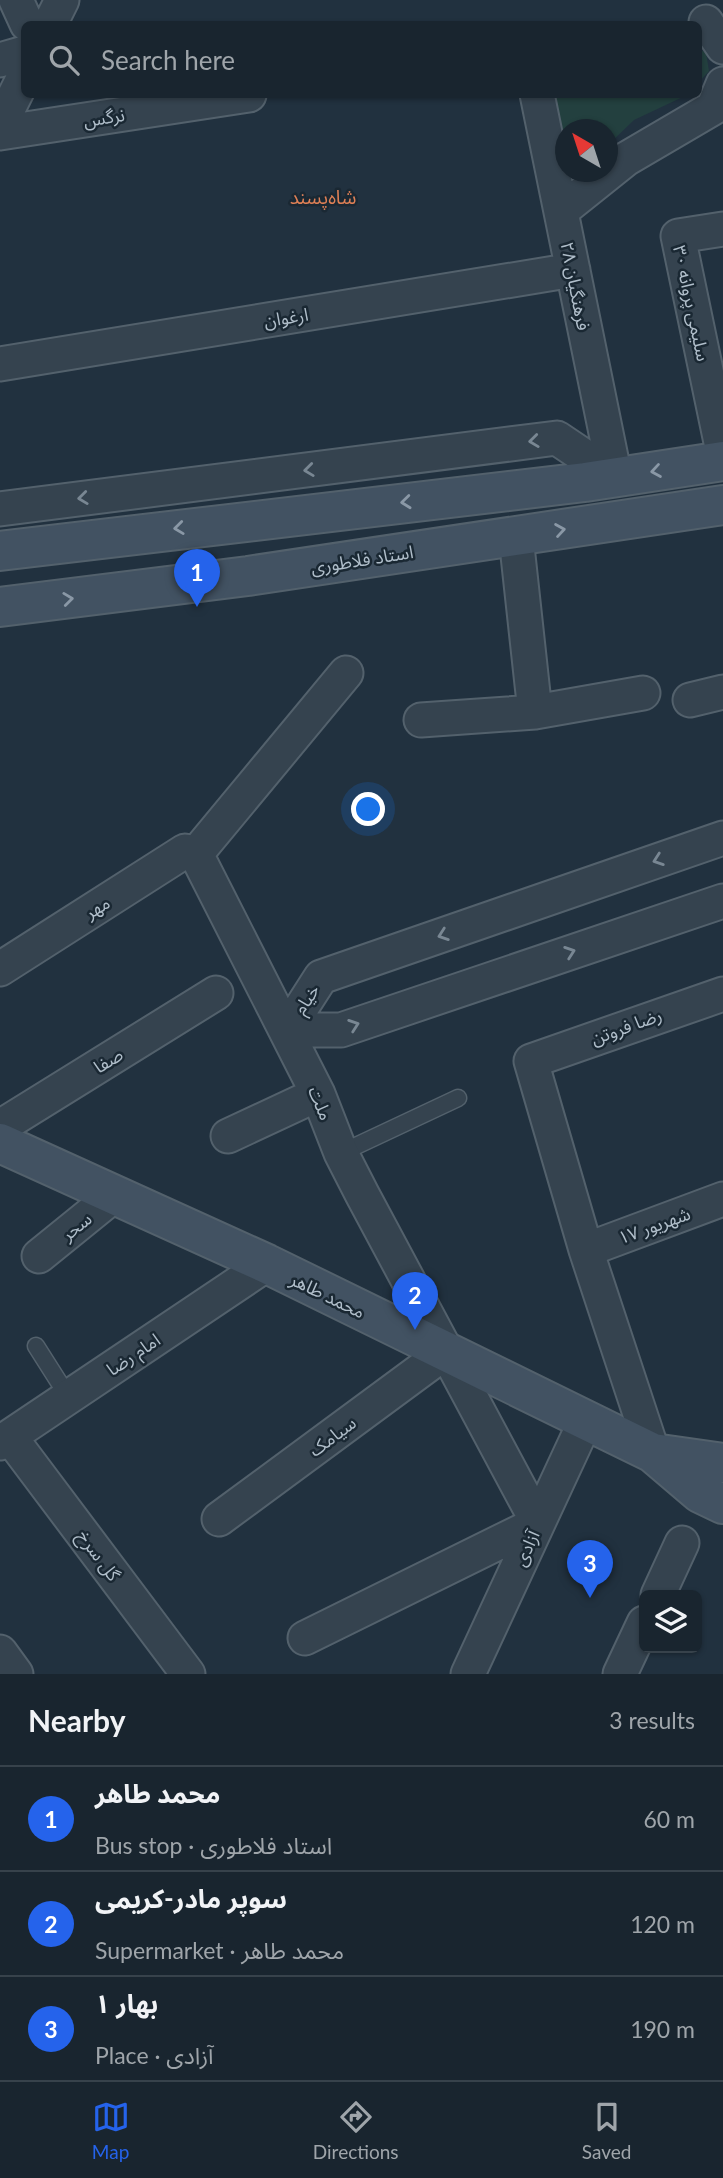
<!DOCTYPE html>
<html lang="en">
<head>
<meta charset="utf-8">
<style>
  body { margin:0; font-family:Lato,"Noto Sans Arabic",sans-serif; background:#222d37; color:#f1f3f6 }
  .controls { position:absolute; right:21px; bottom:21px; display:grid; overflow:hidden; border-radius:10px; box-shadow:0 2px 5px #0004 }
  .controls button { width:63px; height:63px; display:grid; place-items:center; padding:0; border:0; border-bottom:2px solid #37424b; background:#19252f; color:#f1f3f6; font:35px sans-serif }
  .compass { position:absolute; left:555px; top:119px; width:63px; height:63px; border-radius:50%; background:#19252f; box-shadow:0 2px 5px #0004; rotate:321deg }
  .you { position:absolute; left:369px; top:810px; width:24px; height:24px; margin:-18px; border:5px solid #fff; border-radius:50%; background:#1a73e8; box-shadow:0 0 0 10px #1a73e833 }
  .badge { display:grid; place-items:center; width:46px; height:46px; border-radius:50%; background:#2563eb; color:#fff; font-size:23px; font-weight:700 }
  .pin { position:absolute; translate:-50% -58px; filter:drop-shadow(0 2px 4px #0008) }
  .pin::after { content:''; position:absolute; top:37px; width:24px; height:21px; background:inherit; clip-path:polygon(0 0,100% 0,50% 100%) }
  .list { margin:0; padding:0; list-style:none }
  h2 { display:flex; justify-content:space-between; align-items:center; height:91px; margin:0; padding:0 28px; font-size:30px }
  h2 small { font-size:23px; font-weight:400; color:#9fa5aa }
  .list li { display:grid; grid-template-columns:46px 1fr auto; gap:21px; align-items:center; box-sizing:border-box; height:105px; padding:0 28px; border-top:2px solid #37424b }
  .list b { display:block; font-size:26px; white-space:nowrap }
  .list p { margin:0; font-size:23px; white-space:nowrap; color:#9fa5aa }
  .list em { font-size:23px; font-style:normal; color:#9fa5aa }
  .icon { flex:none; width:38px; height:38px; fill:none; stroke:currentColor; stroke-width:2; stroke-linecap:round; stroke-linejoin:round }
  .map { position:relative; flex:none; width:723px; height:1674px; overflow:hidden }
  .search { position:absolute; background:#19252f; box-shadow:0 2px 5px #0004; left:21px; right:21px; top:21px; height:77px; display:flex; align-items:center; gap:18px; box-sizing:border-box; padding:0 24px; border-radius:10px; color:#9fa5aa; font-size:26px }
  .sheet { height:406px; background:#19252f }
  nav { display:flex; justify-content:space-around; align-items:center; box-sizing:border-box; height:98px; border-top:2px solid #37424b; background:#19252f; font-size:19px; color:#9fa5aa }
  nav a { display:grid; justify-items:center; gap:4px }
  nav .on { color:#2563eb }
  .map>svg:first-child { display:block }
</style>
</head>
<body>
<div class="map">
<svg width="723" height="1674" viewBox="0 0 723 1674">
  <rect width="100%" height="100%" fill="#21313f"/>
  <!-- green -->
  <path fill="#23403f" d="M 698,48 L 706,53 L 709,71 L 699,82 Z
    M 552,95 L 687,95 L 634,120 L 608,145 L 608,130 L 566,130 L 565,153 Z"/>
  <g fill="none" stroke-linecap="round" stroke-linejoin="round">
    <!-- service casing -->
    <g stroke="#53616c" stroke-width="19">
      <path id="service" d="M 341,1153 L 458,1098
        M 36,1346 L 69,1398"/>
    </g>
    <!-- minor casing -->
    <g stroke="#53616c" stroke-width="37">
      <path id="minor" d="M 16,0 L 27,24
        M 706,22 L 723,47
        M 50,24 L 62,0
        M 0,60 L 24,53
        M 537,94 L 615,477
        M 0,125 L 24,77
        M 0,133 L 249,95
        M 561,211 L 626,159 L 713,108 L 723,84
        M 723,229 L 678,236 L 723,452
        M 0,364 L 573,270
        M 0,509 L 557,438 L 615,477
        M 516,537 L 535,712
        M 690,700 L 723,692
        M 421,720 L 535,712 L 643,693
        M 196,854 L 318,1094 L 341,1153 L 362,1194 L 538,1523 L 305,1638
        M 196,854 L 346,673
        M 0,969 L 185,851 L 196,854
        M 287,1030 L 321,977 L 723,838
        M 287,1030 L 341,1030 L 723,901
        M 0,1127 L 216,993
        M 228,1136 L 318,1094
        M 586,1250 L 723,1199
        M 39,1256 L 113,1196
        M 10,1437 L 188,1674
        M 0,1443 L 267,1264
        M 653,1453 L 586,1250 L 531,1061 L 723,994
        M 219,1519 L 444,1353
        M 658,1595 L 682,1543
        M 0,1652 L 16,1674
        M 468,1674 L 585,1422
        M 620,1674 L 644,1623"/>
    </g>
    <!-- secondary casing -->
    <g stroke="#53616c" stroke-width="42">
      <path id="secondary" d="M 0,551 L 585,482 L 723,461
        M 0,607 L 248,576 L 723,505
        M 0,1143 L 267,1264 L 653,1453 L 700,1493 L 723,1504
        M 653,1453 L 723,1463"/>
    </g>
    <!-- service -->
    <use href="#service" stroke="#35434f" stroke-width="16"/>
    <!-- minor -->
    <use href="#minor" stroke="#35434f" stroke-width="33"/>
    <!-- secondary -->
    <use href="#secondary" stroke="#425262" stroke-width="38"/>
  </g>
  <!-- one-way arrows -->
  <defs><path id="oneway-chevron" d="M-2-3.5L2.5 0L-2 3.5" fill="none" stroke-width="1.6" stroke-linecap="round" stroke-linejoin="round" transform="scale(1.75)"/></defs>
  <g stroke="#798793">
    <use href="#oneway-chevron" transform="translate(534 441) rotate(173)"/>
    <use href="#oneway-chevron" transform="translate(309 470) rotate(173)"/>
    <use href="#oneway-chevron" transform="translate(83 498) rotate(173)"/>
    <use href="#oneway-chevron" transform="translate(658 860) rotate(161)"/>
    <use href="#oneway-chevron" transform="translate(443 935) rotate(161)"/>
    <use href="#oneway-chevron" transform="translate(570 952) rotate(-19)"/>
    <use href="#oneway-chevron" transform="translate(354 1025) rotate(-19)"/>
  </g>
  <g stroke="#8a98a6">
    <use href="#oneway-chevron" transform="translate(656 471) rotate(171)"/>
    <use href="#oneway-chevron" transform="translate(406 502) rotate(174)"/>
    <use href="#oneway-chevron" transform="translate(179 528) rotate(173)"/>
    <use href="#oneway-chevron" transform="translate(560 530) rotate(-9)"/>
    <use href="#oneway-chevron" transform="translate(68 599) rotate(-7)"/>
  </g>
  <g text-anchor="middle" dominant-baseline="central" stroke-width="5" stroke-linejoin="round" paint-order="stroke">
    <!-- street labels -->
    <g font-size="18" fill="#b0beca" stroke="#1a2833">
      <text transform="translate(104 117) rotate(-9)">نرگس</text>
      <text transform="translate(576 286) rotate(79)">فرهنگیان ۲۸</text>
      <text transform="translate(692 303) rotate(78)">سلیمی پروانه ۳۰</text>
      <text transform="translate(286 317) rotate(-9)">ارغوان</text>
      <text transform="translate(362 559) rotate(-9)">استاد فلاطوری</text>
      <text transform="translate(97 907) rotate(-32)">مهر</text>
      <text transform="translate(306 999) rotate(-57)">خیام</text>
      <text transform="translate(626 1026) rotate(-20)">رضا فروتن</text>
      <text transform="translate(108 1060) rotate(-32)">صفا</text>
      <text transform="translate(321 1103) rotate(67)">ملت</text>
      <text transform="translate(654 1225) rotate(-20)">۱۷ شهریور</text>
      <text transform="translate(76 1226) rotate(-39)">سحر</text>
      <text transform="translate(328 1295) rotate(26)">محمد طاهر</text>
      <text transform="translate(133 1354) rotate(-34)">امام رضا</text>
      <text transform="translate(332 1436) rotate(-37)">سیامک</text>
      <text transform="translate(526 1548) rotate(-65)">آزادی</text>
      <text transform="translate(99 1555) rotate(53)">گل سرخ</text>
    </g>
    <!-- neighbourhood labels -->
    <g font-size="19" fill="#e08056" stroke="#1a2833">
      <text x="323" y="196">شاه‌پسند</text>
    </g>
  </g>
</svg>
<div class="controls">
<button><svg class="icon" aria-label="layers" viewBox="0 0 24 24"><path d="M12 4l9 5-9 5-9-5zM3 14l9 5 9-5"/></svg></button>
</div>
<svg class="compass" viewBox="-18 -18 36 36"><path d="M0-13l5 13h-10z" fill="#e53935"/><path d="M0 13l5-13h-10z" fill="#9fa5aa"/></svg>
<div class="you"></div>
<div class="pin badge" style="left:197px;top:607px">1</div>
<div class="pin badge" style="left:415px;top:1330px">2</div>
<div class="pin badge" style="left:590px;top:1598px">3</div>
<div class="search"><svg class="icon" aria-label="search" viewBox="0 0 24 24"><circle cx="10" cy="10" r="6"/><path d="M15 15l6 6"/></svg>Search here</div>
</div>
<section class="sheet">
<h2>Nearby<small>3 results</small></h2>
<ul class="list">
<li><span class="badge">1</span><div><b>محمد طاهر</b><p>Bus stop · استاد فلاطوری</p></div><em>60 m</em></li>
<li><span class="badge">2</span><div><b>سوپر مادر-کریمی</b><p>Supermarket · محمد طاهر</p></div><em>120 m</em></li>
<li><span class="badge">3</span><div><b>بهار ۱</b><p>Place · آزادی</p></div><em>190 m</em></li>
</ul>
</section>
<nav>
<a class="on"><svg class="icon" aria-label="map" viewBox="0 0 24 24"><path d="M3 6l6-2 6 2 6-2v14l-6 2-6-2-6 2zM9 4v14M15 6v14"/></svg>Map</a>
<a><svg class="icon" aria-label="directions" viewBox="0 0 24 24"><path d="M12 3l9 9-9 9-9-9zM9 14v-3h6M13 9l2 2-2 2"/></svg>Directions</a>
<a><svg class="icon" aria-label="saved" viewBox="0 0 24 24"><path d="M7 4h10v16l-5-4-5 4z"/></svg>Saved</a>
</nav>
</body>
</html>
